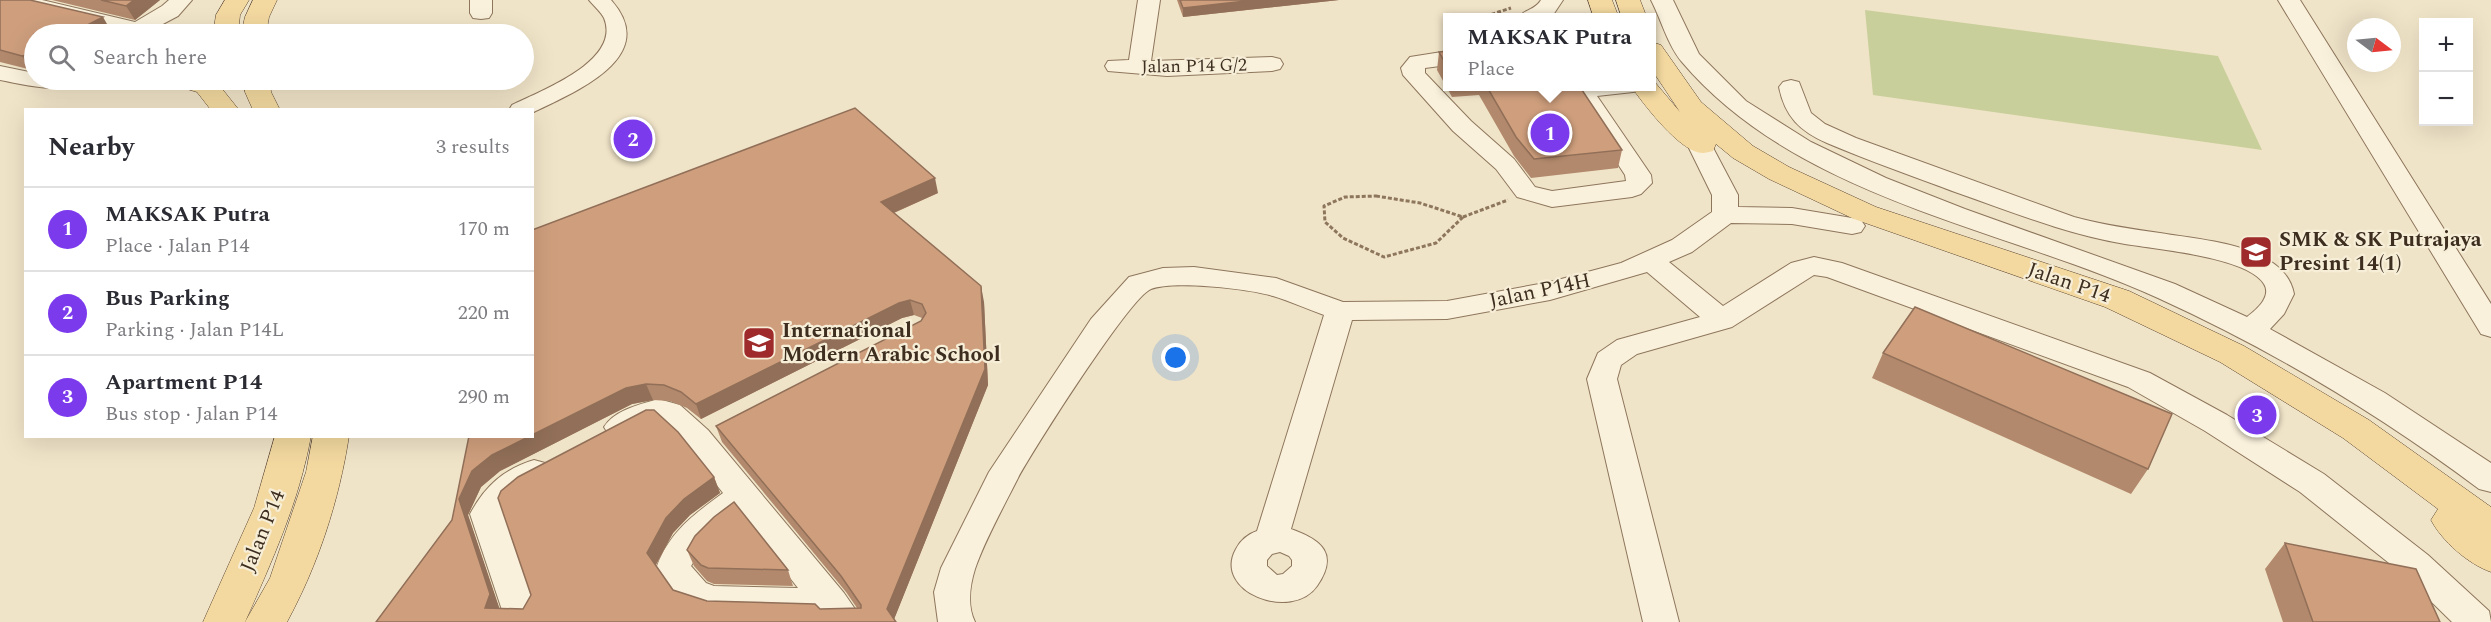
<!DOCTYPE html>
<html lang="en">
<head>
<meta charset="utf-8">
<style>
  body { margin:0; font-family:Spectral,serif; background:#f7f7f7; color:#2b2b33 }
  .controls { position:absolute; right:18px; top:18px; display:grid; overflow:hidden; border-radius:0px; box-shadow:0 6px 24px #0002 }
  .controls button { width:54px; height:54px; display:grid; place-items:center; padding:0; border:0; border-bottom:2px solid #e1e1e2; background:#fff; color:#2b2b33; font:30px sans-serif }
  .compass { position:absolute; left:2347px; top:18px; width:54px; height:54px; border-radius:50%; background:#fff; box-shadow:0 6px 24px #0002; rotate:106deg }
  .you { position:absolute; left:1176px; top:358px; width:21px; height:21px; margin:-15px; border:4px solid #fff; border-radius:50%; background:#1a73e8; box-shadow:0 0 0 9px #1a73e833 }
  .badge { display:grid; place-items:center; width:39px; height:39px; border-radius:50%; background:#7c3aed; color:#fff; font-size:20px; font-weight:700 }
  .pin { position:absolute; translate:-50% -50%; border:3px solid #fff; box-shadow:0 2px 6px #0006 }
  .popup { position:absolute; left:1443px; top:13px; width:213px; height:78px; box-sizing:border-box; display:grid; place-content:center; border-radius:0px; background:#fff; filter:drop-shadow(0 2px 4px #0005); font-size:20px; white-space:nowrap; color:#7c7c81 }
  .popup b { font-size:22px; color:#2b2b33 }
  .popup::after { content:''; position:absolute; left:50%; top:100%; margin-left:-12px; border:12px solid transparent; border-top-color:#fff }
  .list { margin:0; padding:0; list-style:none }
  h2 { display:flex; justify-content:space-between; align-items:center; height:78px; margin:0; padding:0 24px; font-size:26px }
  h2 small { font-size:20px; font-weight:400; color:#7c7c81 }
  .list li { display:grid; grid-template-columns:39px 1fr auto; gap:18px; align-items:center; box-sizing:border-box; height:84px; padding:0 24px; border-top:2px solid #e1e1e2 }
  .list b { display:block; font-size:22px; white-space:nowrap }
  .list p { margin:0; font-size:20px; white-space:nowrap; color:#7c7c81 }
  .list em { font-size:20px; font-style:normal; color:#7c7c81 }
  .icon { flex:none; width:33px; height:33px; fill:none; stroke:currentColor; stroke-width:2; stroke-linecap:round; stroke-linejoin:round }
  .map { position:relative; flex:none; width:2491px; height:622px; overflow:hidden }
  .search { position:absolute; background:#fff; box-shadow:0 6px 24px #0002; left:24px; top:24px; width:510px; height:66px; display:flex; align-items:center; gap:15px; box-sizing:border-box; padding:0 21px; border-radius:33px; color:#7c7c81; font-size:22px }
  .panel { position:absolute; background:#fff; box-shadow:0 6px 24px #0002; left:24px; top:108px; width:510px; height:330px; border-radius:0px }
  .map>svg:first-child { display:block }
</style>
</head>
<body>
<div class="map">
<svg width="2491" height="622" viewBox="0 0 2491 622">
  <rect width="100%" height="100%" fill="#f0e4c8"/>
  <!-- green -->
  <path fill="#c9cf9b" d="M 1865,10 L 2218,56 L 2262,150 L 1873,95 Z"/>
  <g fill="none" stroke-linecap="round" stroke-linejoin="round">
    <!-- minor casing -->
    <g stroke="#8d765c" stroke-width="2">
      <path id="minor" d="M 4,0 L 42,0 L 135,22 L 162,6 L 169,0 L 192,0 L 178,16 L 144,34 L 118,34 L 120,31 L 8,4 Z
        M 470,0 L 492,0 L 492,13 L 489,18 L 481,19 L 473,18 L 470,13 Z
        M 589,0 L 611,0 C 662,57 575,92 532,113 L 532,110 L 509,110 L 512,105 C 540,91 622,61 604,18 C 601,12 594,6 589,0 Z
        M 1138,0 L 1160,0 L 1151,61 L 1272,57 L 1280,59 L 1283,64 L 1280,69 L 1272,71 L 1167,76 L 1108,71 L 1105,66 L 1108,61 L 1129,60 Z
        M 1541,0 L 1563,0 L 1551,18 L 1518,18 C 1524,9 1534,11 1541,0 Z
        M 1651,0 L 1673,0 L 1699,54 L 1746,101 L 1811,142 L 1886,178 L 1965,209 L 2175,284 L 2247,317 C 2256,310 2272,297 2264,284 C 2248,257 2155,249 2125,244 C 2066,234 2012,212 1955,192 C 1913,176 1869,161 1827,143 C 1800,131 1785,117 1779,87 L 1783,82 L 1791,80 L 1799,82 L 1811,113 L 1825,124 L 1856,138 L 2074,217 C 2103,225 2131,229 2160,233 C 2200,240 2285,244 2294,294 L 2284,314 L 2270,329 L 2385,393 L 2491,463 L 2491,492 L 2479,489 C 2379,414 2272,350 2158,298 C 2002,227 1798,199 1682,62 C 1668,46 1661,19 1651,0 Z
        M 2278,0 L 2300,0 L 2491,304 L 2491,337 L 2481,334 Z
        M 1448,51 L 1448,65 L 1425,68 L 1425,73 L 1471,121 L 1514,159 L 1535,187 L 1552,191 L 1626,181 L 1625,175 L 1567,86 L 1645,86 L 1642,91 L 1597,96 L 1651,175 L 1652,183 L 1641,194 L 1632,197 L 1552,207 L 1517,197 L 1496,169 L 1453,131 L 1403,75 L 1401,68 L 1410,57 Z
        M 0,66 L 34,73 L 34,80 L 82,80 L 79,85 C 52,92 26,85 0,80 Z
        M 1698,135 L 1707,137 L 1710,142 L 1738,195 L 1738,207 L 1792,208 L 1852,218 L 1861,220 L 1865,226 L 1861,232 L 1852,234 L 1792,224 L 1731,223 L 1692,252 L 1669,262 L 1723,306 L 1791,263 L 1814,257 L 1842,263 L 2150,373 L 2227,415 L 2324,474 L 2428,555 L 2489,611 L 2491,622 L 2452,622 L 2404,575 L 2300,492 L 2205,431 L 2128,387 L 1827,277 L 1814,275 L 1732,327 L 1637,354 L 1621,365 L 1617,379 L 1679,622 L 1643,622 L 1587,379 L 1598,353 L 1617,340 L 1700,317 L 1647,272 L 1550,300 L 1447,319 L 1352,320 L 1291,529 C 1322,540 1339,554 1317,586 C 1292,622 1212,592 1236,549 C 1240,541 1248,534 1257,531 L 1324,315 C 1307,309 1290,301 1273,296 C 1250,289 1173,280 1151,289 C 1130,297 1033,450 1018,478 C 1005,504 984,542 975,569 C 970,585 967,606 975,622 L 938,622 L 934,592 L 941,568 L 989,472 L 1091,319 L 1129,277 L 1163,268 L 1194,267 L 1276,278 L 1343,302 L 1447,301 L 1550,282 L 1621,263 L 1672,240 L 1712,212 L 1712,195 L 1686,142 L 1689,137 ZM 1280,552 L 1289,556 L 1292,560 L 1292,566 L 1283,574 L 1277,575 L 1267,566 L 1267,560 L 1272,554 Z
        M 655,400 L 662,400 L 680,405 L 708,430 L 844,593 L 864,622 L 825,622 L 821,617 L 714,614 L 682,604 L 656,569 C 668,533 693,515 723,493 L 686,446 L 660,422 L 620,438 L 609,435 L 604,427 C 614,411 637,405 655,400 ZM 741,515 L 798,588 L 714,586 L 706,583 L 691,566 L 703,547 Z
        M 534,460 L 545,463 L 550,472 C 541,488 517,494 504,514 L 538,610 L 532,622 L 496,622 L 502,610 L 470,514 C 485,486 504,469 534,460 Z"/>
    </g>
    <!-- major casing -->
    <g stroke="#5b4430" stroke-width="1">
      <path id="major" d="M 225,0 L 249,0 L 240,15 L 238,34 L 213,34 L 216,15 Z
        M 253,0 L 277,0 L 269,17 L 266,34 L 241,34 L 245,17 Z
        M 1588,0 L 1612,0 L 1619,18 L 1594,18 Z
        M 1616,0 L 1640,0 L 1647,18 L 1622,18 Z
        M 1652,42 L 1661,45 L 1701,102 L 1753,146 L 1789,167 L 1876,207 L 2129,291 L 2244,346 L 2369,420 L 2491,507 L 2491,572 C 2468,564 2442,541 2431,520 L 2438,509 L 2343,438 L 2220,362 L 2105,307 L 1854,219 L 1769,179 L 1733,158 L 1716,144 L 1713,151 C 1706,153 1701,154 1694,151 C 1673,142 1644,105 1631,86 L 1652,86 L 1653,80 L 1680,112 L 1652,70 Z
        M 173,80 L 215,80 L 239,110 L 211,110 L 197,92 L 177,86 Z
        M 244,80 L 270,80 L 271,92 L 280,110 L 253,110 L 245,92 Z
        M 275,436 L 311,436 C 299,502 272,561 245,622 L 203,622 L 254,508 Z
        M 313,436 L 349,436 C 339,501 318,565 287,622 L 245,622 L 270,578 L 306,472 Z"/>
    </g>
    <!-- path -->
    <path stroke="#8d765c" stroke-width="3" stroke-dasharray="4 2" stroke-linecap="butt" d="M 1480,18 L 1511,8
      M 1376,196 L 1420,203 L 1463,217 L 1436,243 L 1384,257 L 1343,238 L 1325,222 L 1324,206 L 1345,197 Z
      M 1463,217 L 1508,200"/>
    <!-- minor -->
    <use href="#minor" fill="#faf1dc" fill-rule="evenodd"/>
    <!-- major -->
    <use href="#major" fill="#f3d9a0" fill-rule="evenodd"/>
  </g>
  <!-- wall -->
  <path fill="#b2896c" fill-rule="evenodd" d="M 0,0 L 111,31 L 105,34 L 34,34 L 34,69 L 32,70 L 0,62 Z
    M 52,0 L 160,0 L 135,20 Z
    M 1177,0 L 1339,0 L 1183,17 Z
    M 1448,51 L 1448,87 L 1580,87 L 1622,150 L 1618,168 L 1531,178 L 1514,156 L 1479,95 L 1452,97 L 1437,70 L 1439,52 Z
    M 938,193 L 894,213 L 984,302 L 988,385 L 894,619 L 376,622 L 452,520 L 532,230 ZM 914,315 L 922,318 L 921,321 L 716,426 L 722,442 L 846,592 L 857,608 L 820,609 L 707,601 L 673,590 L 656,565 L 673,533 L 690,515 L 720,493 L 714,477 L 523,609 L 499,608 L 468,515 L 481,487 L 500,471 L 632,404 L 653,400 L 670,401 L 687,408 L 701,419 L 902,318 Z
    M 1883,353 L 2148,469 L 2131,494 L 1872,378 Z
    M 2285,543 L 2440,622 L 2283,622 L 2265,569 Z
    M 687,550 L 788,570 L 793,586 L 714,584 L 707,581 L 694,566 Z"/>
  <!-- shaded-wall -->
  <path fill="#916f58" d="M 134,0 L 160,0 L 135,20 L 126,6 Z
    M 1255,0 L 1339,0 L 1183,17 L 1183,8 Z
    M 103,17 L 111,31 L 105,34 L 70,34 Z
    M 34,53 L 34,69 L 32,70 L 22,56 Z
    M 935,178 L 938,193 L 884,217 L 881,202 Z
    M 981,286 L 984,302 L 988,385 L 893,622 L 887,609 Z
    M 910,300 L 914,315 L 902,318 L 701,419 L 696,404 L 899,303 Z
    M 646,384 L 653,400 L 632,404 L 500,471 L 481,487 L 468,515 L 500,610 L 485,608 L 459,499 L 472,471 L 492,455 L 530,436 L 532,436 L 532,435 L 626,388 Z
    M 714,477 L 720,493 L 690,515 L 673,533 L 654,568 L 647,553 L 666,518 L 684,499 Z"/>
  <!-- building -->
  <path fill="#cf9f7d" stroke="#916f58" stroke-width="1.5" d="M 0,0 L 30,0 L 103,17 L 70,34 L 34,34 L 34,53 L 22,56 L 0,50 Z
    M 101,0 L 134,0 L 126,6 Z
    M 1180,0 L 1255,0 L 1183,8 Z
    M 1448,51 L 1448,68 L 1439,52 Z
    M 1487,87 L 1580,87 L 1622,150 L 1534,159 L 1516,137 Z
    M 855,108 L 935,178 L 881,202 L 981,286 L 985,369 L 887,609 L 896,622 L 376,622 L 452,520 L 469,436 L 530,436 L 492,455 L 472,471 L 459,499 L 490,594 L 485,608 L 523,609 L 531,595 L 498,498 L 501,491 L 518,477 L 646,410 L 654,410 L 678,432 L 714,477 L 684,499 L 666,518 L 647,553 L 673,590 L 707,601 L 815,604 L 820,609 L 861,608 L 861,605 L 841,576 L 716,426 L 921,321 L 926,313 L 922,304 L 910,300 L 899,303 L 696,404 L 681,392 L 664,385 L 646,384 L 626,388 L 532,435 L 532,230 Z
    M 1915,307 L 2172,414 L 2148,469 L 1883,353 Z
    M 734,502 L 788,570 L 708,568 L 701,565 L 687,550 L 695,536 L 714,517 Z
    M 2285,543 L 2416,569 L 2440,622 L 2313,622 Z"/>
  <!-- icons -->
  <defs>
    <g id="school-square" transform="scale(1.725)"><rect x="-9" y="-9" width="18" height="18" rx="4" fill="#9e2a2b" stroke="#f7eed8"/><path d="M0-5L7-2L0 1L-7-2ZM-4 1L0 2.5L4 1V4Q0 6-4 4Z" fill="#fff"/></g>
  </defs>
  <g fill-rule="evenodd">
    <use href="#school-square" x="2256" y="252"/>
    <use href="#school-square" x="759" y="343"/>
  </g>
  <g text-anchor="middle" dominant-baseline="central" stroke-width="4.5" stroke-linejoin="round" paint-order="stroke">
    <!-- far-street labels -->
    <g font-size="18" fill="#3d2e20" stroke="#f7eed8">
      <text transform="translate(1194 66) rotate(-1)">Jalan P14 G/2</text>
    </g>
    <!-- poi labels -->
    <g font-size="21" font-weight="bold" fill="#3d2e20" stroke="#f7eed8" text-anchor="start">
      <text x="2279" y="240">SMK &amp; SK Putrajaya<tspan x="2279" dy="24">Presint 14(1)</tspan></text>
      <text x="782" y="331">International<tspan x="782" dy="24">Modern Arabic School</tspan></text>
    </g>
    <!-- street labels -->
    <g font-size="21" fill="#3d2e20" stroke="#f7eed8">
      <text transform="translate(2069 283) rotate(19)">Jalan P14</text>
      <text transform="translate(1540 291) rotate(-12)">Jalan P14H</text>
      <text transform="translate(263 531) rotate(-68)">Jalan P14</text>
    </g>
  </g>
</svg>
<div class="controls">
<button>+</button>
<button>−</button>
</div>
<svg class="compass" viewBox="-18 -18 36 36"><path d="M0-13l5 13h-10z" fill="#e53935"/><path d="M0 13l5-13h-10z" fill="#7c7c81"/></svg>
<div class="you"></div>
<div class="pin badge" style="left:1550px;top:133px">1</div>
<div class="popup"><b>MAKSAK Putra</b>Place</div>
<div class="pin badge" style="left:633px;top:139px">2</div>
<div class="pin badge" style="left:2257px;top:415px">3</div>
<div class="search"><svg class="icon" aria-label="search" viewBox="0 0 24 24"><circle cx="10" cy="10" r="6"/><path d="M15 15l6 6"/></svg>Search here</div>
<section class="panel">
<h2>Nearby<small>3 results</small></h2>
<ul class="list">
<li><span class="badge">1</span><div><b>MAKSAK Putra</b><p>Place · Jalan P14</p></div><em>170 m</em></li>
<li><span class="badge">2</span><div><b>Bus Parking</b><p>Parking · Jalan P14L</p></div><em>220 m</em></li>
<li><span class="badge">3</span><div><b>Apartment P14</b><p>Bus stop · Jalan P14</p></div><em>290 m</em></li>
</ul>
</section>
</div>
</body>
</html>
